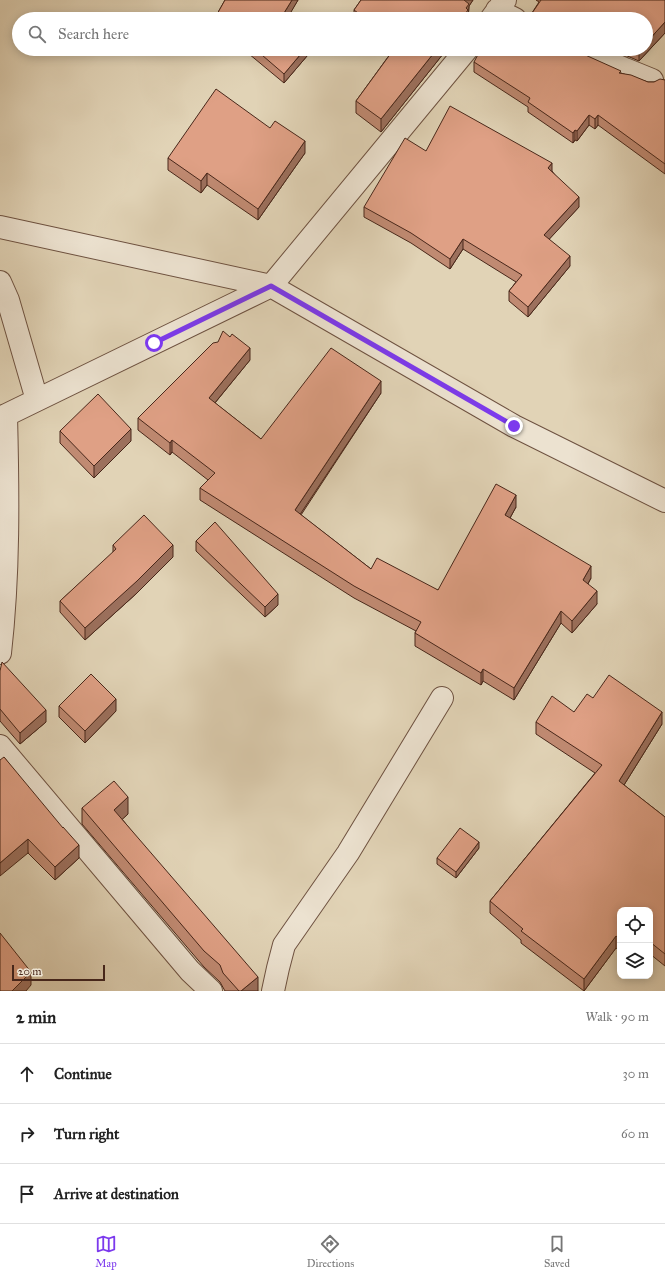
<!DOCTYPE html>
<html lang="en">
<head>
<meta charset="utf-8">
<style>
  body { margin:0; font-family:"IM FELL Great Primer",serif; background:#f2f2f2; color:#222 }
  .controls { position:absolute; right:12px; bottom:12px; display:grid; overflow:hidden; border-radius:8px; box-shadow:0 2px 10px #0003 }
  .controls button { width:36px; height:36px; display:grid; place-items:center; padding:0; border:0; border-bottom:1px solid #e0e0e0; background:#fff; color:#222; font:20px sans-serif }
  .scale { position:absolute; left:12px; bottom:10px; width:93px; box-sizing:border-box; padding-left:4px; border:2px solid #48271a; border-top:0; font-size:11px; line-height:14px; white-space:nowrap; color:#48271a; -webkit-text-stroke:3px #ece2d0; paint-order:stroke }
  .stop { position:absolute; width:12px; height:12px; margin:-9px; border:3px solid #7c3aed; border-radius:50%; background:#fff }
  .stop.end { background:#7c3aed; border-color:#fff; box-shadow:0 1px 4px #0008 }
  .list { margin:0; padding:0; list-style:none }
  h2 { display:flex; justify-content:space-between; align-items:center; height:52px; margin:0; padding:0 16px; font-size:17px }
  h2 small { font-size:13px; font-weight:400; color:#767676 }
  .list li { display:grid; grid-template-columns:26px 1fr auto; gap:12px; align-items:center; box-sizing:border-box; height:60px; padding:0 16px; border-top:1px solid #e0e0e0 }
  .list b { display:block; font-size:15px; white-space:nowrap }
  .list em { font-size:13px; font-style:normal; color:#767676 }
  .icon { flex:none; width:22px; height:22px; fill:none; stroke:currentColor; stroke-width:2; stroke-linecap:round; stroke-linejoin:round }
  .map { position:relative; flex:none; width:665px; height:991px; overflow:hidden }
  .search { position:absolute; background:#fff; box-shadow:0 2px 10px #0003; left:12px; right:12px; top:12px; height:44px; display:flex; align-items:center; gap:10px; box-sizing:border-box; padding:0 14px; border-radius:22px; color:#767676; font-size:15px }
  .sheet { height:232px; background:#fff }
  nav { display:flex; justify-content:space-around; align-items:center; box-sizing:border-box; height:56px; border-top:1px solid #e0e0e0; background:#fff; font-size:11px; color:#767676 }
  nav a { display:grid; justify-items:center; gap:2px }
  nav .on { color:#7c3aed }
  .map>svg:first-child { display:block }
</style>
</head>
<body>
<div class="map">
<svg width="665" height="991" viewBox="0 0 665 991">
  <rect width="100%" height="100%" fill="#e1d3b6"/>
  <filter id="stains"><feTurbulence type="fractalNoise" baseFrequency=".005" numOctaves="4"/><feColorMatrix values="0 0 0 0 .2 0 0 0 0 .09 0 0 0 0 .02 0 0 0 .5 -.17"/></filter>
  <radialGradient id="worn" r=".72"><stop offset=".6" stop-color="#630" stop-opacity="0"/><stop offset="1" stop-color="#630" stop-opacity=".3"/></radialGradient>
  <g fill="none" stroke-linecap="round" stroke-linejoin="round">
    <!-- minor casing -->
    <g stroke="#6e5241" stroke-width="24">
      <path id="minor" d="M 497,10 L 515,19
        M 491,19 L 505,0
        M 579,49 L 625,69 L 652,80
        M 0,227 L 271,286 L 514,426 L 665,501
        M 0,282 L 8,300 L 37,400
        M 0,418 L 271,286 L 467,49
        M 0,653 C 9,574 8,494 6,415
        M 0,746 L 190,971 L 211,991
        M 273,991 L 278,968 L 284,945 L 348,853 L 442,698"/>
    </g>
    <!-- minor -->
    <use href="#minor" stroke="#ece2d0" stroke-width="22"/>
  </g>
  <!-- wall -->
  <path fill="#c08a72" stroke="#48271a" d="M 225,0 L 298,0 L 288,16 L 292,19 L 216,19 L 216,16 Z
    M 361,0 L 473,0 L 469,6 L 468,19 L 354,19 L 354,10 Z
    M 536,0 L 665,0 L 665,33 L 639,61 L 611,49 L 646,49 L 646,19 L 528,19 L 539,2 Z
    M 243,49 L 313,49 L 284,83 Z
    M 391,49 L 447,49 L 381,132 L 356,113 L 356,101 L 393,50 Z
    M 574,50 L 621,73 L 648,82 L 654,82 L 665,80 L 665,174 L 598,125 L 595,129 L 589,125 L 577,141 L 575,140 L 573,143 L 528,112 L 528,107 L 474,72 L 474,62 Z
    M 426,151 L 552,171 L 579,207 L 549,239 L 570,266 L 528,317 L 509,301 L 509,291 L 516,282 L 463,249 L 450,269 L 411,243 L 364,217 L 364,207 Z
    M 305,153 L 258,220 L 207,185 L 201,193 L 168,170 L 168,158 Z
    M 250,360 L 215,403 L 261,439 L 381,393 L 301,515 L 371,569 L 438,590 L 516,507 L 510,518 L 591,578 L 588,584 L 597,604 L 572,633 L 561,623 L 514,700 L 483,681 L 481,685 L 415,646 L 415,633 L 416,631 L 354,598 L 200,500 L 200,488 L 208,480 L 172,452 L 170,455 L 138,430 L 138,418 Z
    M 60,431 L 131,441 L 94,478 L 60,443 Z
    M 196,541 L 278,605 L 265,617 L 196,551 Z
    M 113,545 L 173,557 L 137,593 L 85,640 L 60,612 L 60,601 L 113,553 Z
    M 0,671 L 46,722 L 20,744 L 0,721 Z
    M 593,698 L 662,724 L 624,785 L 665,817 L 665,966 L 650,954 L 650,910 L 620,910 L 620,951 L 616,948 L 584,991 L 521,943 L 521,940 L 490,913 L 490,901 L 595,773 L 536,734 L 536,722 L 574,712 Z
    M 59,706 L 116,711 L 85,743 L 59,717 Z
    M 4,757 L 79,858 L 55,880 L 28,853 Z
    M 82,808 L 128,814 L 122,819 L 258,991 L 225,991 L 220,982 L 204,967 L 82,824 Z
    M 479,848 L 456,878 L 437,864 L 437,858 Z"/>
  <!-- shaded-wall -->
  <path fill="#9c705d" stroke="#48271a" d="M 292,0 L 298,0 L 287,19 L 284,13 Z
    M 464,0 L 473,0 L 469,6 L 468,19 L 461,19 Z
    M 665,22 L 665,33 L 639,61 L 639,51 L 641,49 L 646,49 L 646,43 Z
    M 305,49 L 313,49 L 284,83 L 284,74 Z
    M 437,49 L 447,49 L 381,132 L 381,119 Z
    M 589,115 L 589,125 L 577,141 L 577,131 Z
    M 598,115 L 598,125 L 595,129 L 595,119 Z
    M 575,130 L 575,140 L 573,143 L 573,133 Z
    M 305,141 L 305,153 L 258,220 L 258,209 Z
    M 552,163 L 552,173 L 548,168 Z
    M 207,173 L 207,185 L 201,193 L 201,181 Z
    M 579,197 L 579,207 L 544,245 L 544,235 Z
    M 463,239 L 463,249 L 450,269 L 450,259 Z
    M 570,256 L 570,266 L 528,317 L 528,307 Z
    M 250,348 L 250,360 L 209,410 L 209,398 Z
    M 381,381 L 381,393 L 295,522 L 295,510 Z
    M 131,429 L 131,441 L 94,478 L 94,466 Z
    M 172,440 L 172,452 L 170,455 L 170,443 Z
    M 516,495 L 516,507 L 505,527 L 505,515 Z
    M 173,545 L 173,557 L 137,593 L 85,640 L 85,628 Z
    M 591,566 L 591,578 L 583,592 L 583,580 Z
    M 597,591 L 597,604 L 572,633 L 572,621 Z
    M 278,594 L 278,605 L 265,617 L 265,607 Z
    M 561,611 L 561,623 L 514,700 L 514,688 Z
    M 483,669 L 483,681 L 481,685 L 481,673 Z
    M 116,699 L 116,711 L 85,743 L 85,731 Z
    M 46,710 L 46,722 L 20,744 L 20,733 Z
    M 662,712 L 662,724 L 619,793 L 619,781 Z
    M 128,797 L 128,814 L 114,827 L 114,810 Z
    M 28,839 L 28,853 L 0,876 L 0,863 Z
    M 479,842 L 479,848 L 456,878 L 456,872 Z
    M 79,845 L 79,858 L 55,880 L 55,867 Z
    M 616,936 L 616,948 L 584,991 L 584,979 Z
    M 31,972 L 31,985 L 26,991 L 12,991 Z
    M 258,977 L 258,991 L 241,991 Z"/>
  <!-- building -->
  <path fill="#dfa085" stroke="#48271a" d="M 225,0 L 292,0 L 284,13 L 292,19 L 220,19 L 216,16 Z
    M 361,0 L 464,0 L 469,4 L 466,8 L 468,10 L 461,19 L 366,19 L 354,10 Z
    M 541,0 L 665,0 L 665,22 L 646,43 L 646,19 L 528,19 Z
    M 255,49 L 305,49 L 284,74 Z
    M 394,49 L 437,49 L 381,119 L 356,101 Z
    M 481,49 L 572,49 L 621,71 L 619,73 L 631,75 L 648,82 L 654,82 L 660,79 L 665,80 L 665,164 L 598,115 L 595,119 L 589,115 L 577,131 L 575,130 L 573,133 L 528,102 L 530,98 L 474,62 Z
    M 634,49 L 641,49 L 639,51 Z
    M 216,89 L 270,128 L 275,121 L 305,141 L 258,209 L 207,173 L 201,181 L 168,158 Z
    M 450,106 L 552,163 L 548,168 L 579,197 L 544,235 L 570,256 L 528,307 L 509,291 L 522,275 L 463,239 L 450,259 L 411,233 L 364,207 L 405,138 L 426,151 Z
    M 223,331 L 230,337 L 232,334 L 250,348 L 209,398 L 261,439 L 331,348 L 381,381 L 295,510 L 371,569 L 377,558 L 438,590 L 496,484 L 516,495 L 505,515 L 591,566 L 583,580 L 597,591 L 572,621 L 561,611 L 514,688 L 483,669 L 481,673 L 415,633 L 421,622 L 354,586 L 200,488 L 215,473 L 172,440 L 170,443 L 138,418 L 213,343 L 218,342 Z
    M 98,394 L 131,429 L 94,466 L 60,431 Z
    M 144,515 L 173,545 L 137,581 L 85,628 L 60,601 L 116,549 L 113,545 Z
    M 215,522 L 278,594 L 265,607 L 196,541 Z
    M 2,662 L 46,710 L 20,733 L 0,709 L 0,671 Z
    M 91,674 L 116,699 L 85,731 L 59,706 Z
    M 609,675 L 662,712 L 619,781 L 665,817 L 665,954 L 650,942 L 650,910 L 620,910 L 620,939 L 616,936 L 584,979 L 521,931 L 523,929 L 490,901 L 602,765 L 536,722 L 552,696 L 574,712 L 587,694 L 593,698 Z
    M 4,757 L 63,828 L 63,827 L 79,845 L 55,867 L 28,839 L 0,863 L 0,760 Z
    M 114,781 L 128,797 L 114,810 L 258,977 L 241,991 L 239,991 L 223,973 L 220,965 L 204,951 L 82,808 Z
    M 460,828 L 479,842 L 456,872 L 437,858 Z
    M 0,933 L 31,972 L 12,991 L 0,991 Z"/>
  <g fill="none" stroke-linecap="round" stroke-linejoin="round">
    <!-- route -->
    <path stroke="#7c3aed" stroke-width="5" d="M 154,343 L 271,286 L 514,426"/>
  </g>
  <rect width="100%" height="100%" filter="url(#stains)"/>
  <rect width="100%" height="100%" fill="url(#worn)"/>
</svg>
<div class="controls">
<button><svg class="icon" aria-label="locate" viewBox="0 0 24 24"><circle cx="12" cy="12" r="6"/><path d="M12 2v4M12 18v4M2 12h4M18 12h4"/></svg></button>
<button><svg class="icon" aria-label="layers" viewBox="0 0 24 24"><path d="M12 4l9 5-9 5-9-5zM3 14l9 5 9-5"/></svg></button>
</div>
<div class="scale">20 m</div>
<div class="stop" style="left:154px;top:343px"></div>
<div class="stop end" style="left:514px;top:426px"></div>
<div class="search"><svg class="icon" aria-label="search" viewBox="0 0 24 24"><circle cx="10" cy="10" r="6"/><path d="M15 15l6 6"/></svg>Search here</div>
</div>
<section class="sheet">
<h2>2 min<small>Walk · 90 m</small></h2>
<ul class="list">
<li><svg class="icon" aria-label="ahead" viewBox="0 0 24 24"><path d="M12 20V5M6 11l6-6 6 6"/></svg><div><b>Continue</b></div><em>30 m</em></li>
<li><svg class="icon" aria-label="right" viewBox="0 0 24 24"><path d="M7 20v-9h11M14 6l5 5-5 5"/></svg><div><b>Turn right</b></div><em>60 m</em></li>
<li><svg class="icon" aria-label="arrive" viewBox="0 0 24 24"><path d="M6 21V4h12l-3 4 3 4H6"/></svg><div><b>Arrive at destination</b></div></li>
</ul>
</section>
<nav>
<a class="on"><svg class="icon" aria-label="map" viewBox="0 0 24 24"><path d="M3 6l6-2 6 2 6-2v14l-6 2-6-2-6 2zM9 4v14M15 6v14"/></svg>Map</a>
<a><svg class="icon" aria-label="directions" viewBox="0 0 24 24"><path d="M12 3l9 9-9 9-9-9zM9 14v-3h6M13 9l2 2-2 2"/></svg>Directions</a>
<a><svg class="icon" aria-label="saved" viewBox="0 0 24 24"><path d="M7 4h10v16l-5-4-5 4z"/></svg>Saved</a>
</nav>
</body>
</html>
